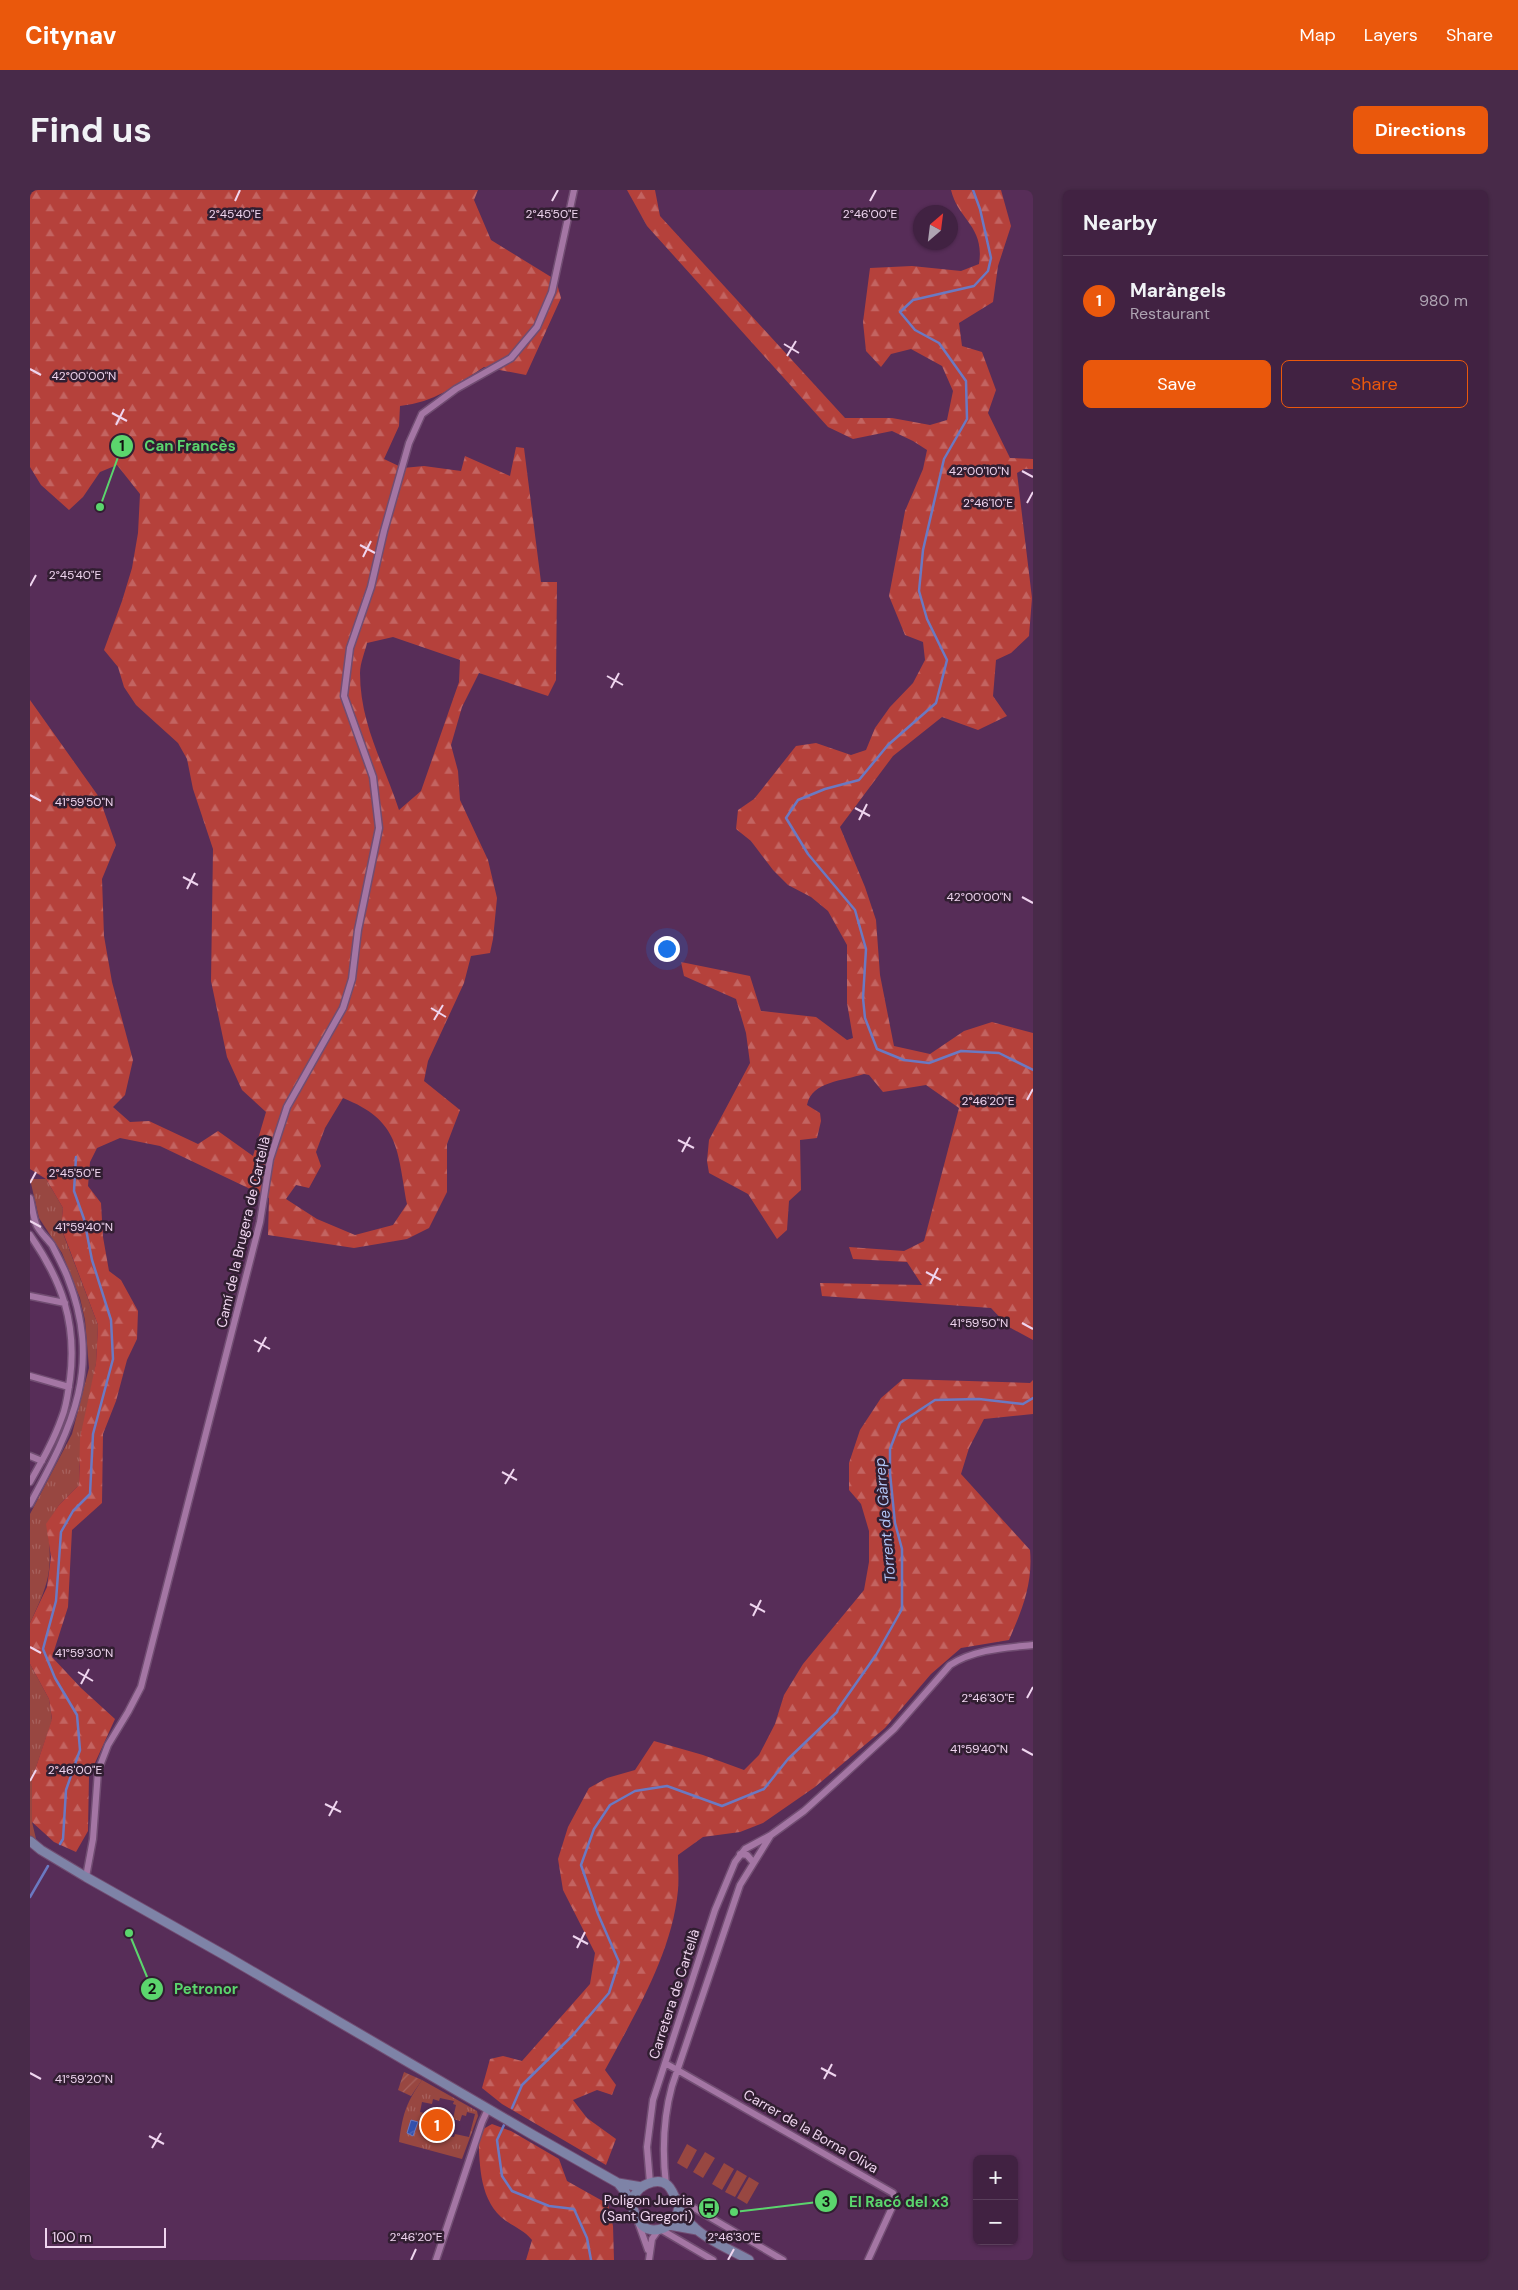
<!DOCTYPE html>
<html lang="en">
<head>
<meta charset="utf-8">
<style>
  body { margin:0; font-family:"DM Sans",sans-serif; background:#482a49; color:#f1f3f6 }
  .controls { position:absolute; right:15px; bottom:15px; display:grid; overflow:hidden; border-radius:8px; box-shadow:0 1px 4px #0004 }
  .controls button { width:45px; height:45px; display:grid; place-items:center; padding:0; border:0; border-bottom:1px solid #5a3f5b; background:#412242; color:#f1f3f6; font:25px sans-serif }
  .compass { position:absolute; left:883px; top:15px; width:45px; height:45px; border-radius:50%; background:#412242; box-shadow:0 1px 4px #0004; rotate:28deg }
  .scale { position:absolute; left:15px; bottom:12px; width:121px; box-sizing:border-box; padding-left:5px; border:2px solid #efd5ef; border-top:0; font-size:14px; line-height:18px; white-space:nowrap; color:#efd5ef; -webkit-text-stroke:4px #311e31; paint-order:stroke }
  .you { position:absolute; left:636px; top:758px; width:18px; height:18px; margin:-12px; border:4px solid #fff; border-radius:50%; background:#1a73e8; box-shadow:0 0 0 8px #1a73e833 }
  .badge { display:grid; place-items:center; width:32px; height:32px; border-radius:50%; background:#ea580c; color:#fff; font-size:16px; font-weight:700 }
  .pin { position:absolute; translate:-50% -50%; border:2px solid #fff; box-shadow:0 1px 5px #0006 }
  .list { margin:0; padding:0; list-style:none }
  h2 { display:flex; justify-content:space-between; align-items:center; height:65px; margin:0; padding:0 20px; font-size:21px }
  h2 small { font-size:16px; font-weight:400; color:#aea4b2 }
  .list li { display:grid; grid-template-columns:32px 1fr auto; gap:15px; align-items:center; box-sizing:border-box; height:90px; padding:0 20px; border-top:1px solid #5a3f5b }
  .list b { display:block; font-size:19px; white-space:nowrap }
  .list p { margin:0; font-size:16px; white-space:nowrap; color:#aea4b2 }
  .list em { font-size:16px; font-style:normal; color:#aea4b2 }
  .actions { display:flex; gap:10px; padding:15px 20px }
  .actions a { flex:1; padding:11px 0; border:1px solid #ea580c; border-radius:8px; text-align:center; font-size:18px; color:#ea580c }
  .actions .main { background:#ea580c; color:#fff }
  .map { position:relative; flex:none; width:1003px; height:2070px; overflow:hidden; border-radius:8px }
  header { display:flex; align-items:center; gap:30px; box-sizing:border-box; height:70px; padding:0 25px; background:#ea580c; color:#fff }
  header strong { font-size:24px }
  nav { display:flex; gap:28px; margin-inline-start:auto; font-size:18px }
  .intro { display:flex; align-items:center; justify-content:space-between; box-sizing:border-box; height:120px; padding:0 30px }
  h1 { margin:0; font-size:35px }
  .button { padding:12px 22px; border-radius:8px; background:#ea580c; color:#fff; font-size:18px; font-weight:700 }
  main { display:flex; gap:30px; padding:0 30px }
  aside { flex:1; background:#412242; border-radius:8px; box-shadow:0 1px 4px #0004 }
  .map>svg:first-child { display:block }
</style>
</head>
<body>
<header>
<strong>Citynav</strong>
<nav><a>Map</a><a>Layers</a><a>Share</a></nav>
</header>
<div class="intro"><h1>Find us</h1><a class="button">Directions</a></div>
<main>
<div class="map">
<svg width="1003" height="2070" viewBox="0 0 1003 2070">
  <defs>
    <pattern id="grass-tufts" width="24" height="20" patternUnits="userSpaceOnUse" patternTransform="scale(1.25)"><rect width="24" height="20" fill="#984741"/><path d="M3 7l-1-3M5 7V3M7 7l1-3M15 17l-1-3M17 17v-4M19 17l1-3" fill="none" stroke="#a7615d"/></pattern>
    <pattern id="forest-firs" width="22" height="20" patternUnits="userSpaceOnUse" patternTransform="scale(1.25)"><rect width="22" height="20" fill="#b5413b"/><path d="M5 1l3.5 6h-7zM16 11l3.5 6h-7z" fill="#c36461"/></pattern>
    <pattern id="garden-furrows" width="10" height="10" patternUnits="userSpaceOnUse" patternTransform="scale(1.25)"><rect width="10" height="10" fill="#984741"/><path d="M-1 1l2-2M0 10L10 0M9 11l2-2" fill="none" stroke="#a7615d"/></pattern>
    <pattern id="water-waves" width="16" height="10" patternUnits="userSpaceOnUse" patternTransform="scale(1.25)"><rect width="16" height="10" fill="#3251ae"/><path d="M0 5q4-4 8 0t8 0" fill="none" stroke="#5069b9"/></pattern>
  </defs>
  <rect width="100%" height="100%" fill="#572d58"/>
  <!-- grass -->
  <path fill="url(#grass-tufts)" fill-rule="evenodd" d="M 0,989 L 16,989 L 33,1018 L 31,1038 L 68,1135 L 66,1173 L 49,1277 L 49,1295 L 29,1315 L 17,1334 C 23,1380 20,1391 0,1433 L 0,1324 L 42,1244 L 59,1178 L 55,1130 L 50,1108 L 32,1063 L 9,1028 Z
    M 0,1474 L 19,1509 L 22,1530 L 2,1589 L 2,1632 L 7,1653 L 0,1648 Z
    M 392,1890 L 447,1921 L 448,1926 L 432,1969 L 369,1952 C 373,1924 375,1915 392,1890 ZM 410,1908 L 424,1911 L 423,1914 L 426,1915 L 423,1929 L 430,1931 L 432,1925 L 436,1926 L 437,1922 L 445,1924 L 439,1947 L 425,1944 L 424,1947 L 417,1946 L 418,1929 L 390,1922 L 392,1912 L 402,1914 L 403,1909 L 409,1911 Z"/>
  <!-- forest -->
  <path fill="url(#forest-firs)" fill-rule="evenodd" d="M 0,0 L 448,0 L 444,10 L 461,50 L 526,90 L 531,108 L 496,185 L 454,177 C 425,196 405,212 370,216 L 369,236 L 354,269 L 373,278 L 394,276 L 431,281 L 435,266 L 480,286 L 486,257 L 494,258 L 511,392 L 527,392 L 526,490 L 518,506 L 449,483 L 432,517 L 421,555 L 428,581 L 430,610 L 458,670 L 467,708 L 463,749 L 460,763 L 441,766 L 434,793 L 398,871 L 394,891 L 430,920 L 417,954 L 417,1002 L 399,1038 L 377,1049 L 324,1058 L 238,1045 L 239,1008 L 130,956 L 90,948 L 67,958 L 60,972 L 58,996 L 71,1013 L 73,1047 L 79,1081 L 91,1090 L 108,1121 L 107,1149 L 97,1170 L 86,1211 L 73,1244 L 72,1313 L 42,1340 L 38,1417 L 22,1467 L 51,1498 L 85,1529 L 59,1586 L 58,1641 L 46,1662 L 24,1652 L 2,1632 L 2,1589 L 22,1529 L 19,1509 L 0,1474 L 0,1433 L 17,1397 L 21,1367 L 16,1334 L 29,1315 L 49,1295 L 50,1248 L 66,1173 L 68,1135 L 31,1037 L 33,1018 L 16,989 L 0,979 L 0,510 L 69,607 L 86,655 L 72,689 L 74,746 L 82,792 L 103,870 L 95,905 L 83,917 L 100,932 L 119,931 L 168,954 L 188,941 L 223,966 L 236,922 L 212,900 L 197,867 L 181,791 L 183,659 L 163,599 L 157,569 L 148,553 L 106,515 L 94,497 L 88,477 L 74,460 L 92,411 L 102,378 L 108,343 L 110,304 L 87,275 L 70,282 L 53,307 L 39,320 L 11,295 L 0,277 ZM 363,447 L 430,470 L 429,492 L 391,601 L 369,620 C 354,574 330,534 330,483 C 330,473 335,462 337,453 ZM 313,908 C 370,931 367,959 377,1014 L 363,1035 L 325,1045 L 287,1029 L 256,1009 L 266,995 L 279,998 L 291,976 L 286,962 L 295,938 Z
    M 597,0 L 625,0 L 630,26 L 815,228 L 862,228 L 900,235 L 917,230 L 923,201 L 912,176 L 881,159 L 861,164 L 851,177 L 836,161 L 833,132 L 840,78 L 882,76 L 931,81 L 949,74 C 955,36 928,30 921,0 L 971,0 L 981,36 L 968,76 L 963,112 L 929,133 L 932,156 L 952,162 L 966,200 L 958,223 L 980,268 L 1003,269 L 1003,279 L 994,279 L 987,283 L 1002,408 L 999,446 L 981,463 L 966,470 L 963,506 L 977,526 L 948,540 L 912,527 L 863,566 L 810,637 L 835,697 L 846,730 L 850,785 L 864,856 L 900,864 L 934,841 L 962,832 L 1003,843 L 1003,1150 L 979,1137 L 961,1118 L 792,1106 L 790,1093 L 892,1095 L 877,1072 L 823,1069 L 819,1057 L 874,1061 L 894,1051 L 929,918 L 896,895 L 853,902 L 839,885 L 834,884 C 813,891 782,891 777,915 L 790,923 L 791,931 L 787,948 L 770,950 L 771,1000 L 759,1011 L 757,1040 L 747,1049 L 718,1004 L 679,983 L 677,971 L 679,950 L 720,873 L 716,843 L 706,809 L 654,786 L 651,772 L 720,786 L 731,821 L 786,827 L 817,850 L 823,848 L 817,813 L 817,755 L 798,721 L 781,707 L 758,695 L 743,680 L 721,651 L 706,639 L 708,620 L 724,609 L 766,556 L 786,553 L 821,565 L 836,560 L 845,538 L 860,517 L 883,493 L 895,470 L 893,452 L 875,445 L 859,406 L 875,321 L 893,279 L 897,260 L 883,251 L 862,241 L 823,249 L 798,237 L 617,36 Z
    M 873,1189 L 1000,1193 L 1003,1190 L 1003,1224 L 954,1229 L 939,1258 L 931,1284 L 1000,1360 C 1003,1394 992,1420 979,1450 L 931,1458 L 901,1484 L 855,1538 L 785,1597 L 733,1633 L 710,1642 L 673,1647 L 648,1665 C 648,1676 649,1688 648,1700 C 642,1764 605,1824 575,1880 L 586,1895 L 582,1905 L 567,1900 L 543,1910 L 557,1928 L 586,1949 L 576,1975 L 472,1914 L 452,1898 L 460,1869 L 473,1866 L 492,1871 L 560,1794 L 565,1763 L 533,1700 L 528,1669 L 538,1637 L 559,1598 L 577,1588 L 605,1580 L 624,1551 L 673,1565 L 714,1580 L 729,1565 L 745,1534 L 754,1505 L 773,1474 L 834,1400 L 839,1372 L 839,1341 L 831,1314 L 819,1300 L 819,1273 L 830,1240 L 851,1208 Z
    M 462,1934 L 481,1941 L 529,1969 L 537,1991 L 578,2014 L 583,2036 L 584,2070 L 496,2070 L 502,2050 C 493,2039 481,2036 471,2027 C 448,2005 450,1971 448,1942 Z"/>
  <!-- garden -->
  <path fill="url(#garden-furrows)" d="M 374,1882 L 392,1890 L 381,1906 L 368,1900 Z"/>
  <!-- pitch -->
  <path fill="#984741" d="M 657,1954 L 667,1960 L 657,1979 L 647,1973 Z
    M 675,1962 L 685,1968 L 673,1988 L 663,1982 Z
    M 694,1973 L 704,1979 L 692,2000 L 682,1994 Z
    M 707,1980 L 717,1986 L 705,2007 L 695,2002 Z
    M 719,1987 L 729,1993 L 717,2014 L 707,2008 Z"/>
  <!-- water -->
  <path fill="url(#water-waves)" stroke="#6b79c2" d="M 381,1930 L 388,1932 L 383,1946 L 377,1943 Z"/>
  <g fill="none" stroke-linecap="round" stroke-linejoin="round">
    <!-- stream -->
    <path stroke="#6b79c2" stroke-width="2.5" d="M 943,0 L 950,19 L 961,68 L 958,81 L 944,96 L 883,110 L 870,122 L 885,140 L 909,153 L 936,191 L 937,229 L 914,269 L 893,360 L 889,401 L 897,429 L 917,470 L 906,513 L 858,555 L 829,590 L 795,599 L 768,610 L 756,628 L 778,664 L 825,720 L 836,759 L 833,808 L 835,828 L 847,859 L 874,870 L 899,873 L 931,861 L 969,863 L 1003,880
      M 30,1654 L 33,1649 L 36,1600 L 50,1560 L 47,1525 L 25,1488 L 13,1459 L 26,1411 L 31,1342 L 43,1321 L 60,1304 L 63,1244 L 83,1169 L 81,1130 L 62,1070 L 54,1029 L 44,1001 L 46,967
      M 0,1707 L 18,1676
      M 482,1918 L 492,1895 L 542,1846 L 579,1803 L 589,1772 L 568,1724 L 551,1675 L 564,1639 L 580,1615 L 605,1601 L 637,1596 L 692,1616 L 734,1599 L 758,1569 L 807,1522 L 808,1519 L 846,1465 L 872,1419 L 872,1359 L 865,1333 L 860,1283 L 860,1259 L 870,1233 L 905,1210 L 949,1209 L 993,1214 L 1003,1208
      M 474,1935 L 467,1950 L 472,1986 L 482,2001 L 519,2016 L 544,2019 L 557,2048 L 561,2070"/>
    <!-- street casing -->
    <g stroke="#714d72" stroke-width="9">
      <path id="street" d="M 0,1008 C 2,1016 3,1026 6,1034 C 9,1042 17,1048 22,1055 C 27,1065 33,1076 37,1086 C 73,1176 43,1235 0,1314
        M 0,1045 C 32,1091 47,1133 40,1189 C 38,1201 37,1215 32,1227 C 24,1250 12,1271 0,1292
        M 0,1106 L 35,1113
        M 0,1186 L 39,1197
        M 0,1266 L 12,1271
        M 710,1664 L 717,1665 L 723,1672
        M 56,1687 L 63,1649 L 68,1581 L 78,1555 L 98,1522 L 111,1497 L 230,1032 L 240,969 L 257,917 L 313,818 L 322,789 L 328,740 L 349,638 L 343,587 L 314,506 L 320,458 L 341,397 L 354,341 L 379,253 L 392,224 L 426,199 L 481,168 L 507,137 L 522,102 L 544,0
        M 635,1873 L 863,2003 L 865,2011 L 838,2070
        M 620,1993 L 617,1957 L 623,1910 L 685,1720 L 705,1672 L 715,1659 L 741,1645 L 774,1621 L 816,1583 L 864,1539 L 920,1475 C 945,1459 975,1458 1003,1455
        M 636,1995 C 632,1961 633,1929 642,1896 L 710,1695 L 741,1645
        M 647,2008 L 753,2070
        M 608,2032 L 618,2060
        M 630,2039 L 683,2070
        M 406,2070 L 452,1932 L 458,1919
        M 619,2070 L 622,2049 L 629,2039"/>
    </g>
    <!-- secondary casing -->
    <g stroke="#714d72" stroke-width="11">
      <path id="secondary" d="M 0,1651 L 11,1660 L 56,1687 L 196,1766 L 503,1945 L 588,1993 L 612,1997
        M 588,1993 C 592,1998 597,2003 599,2009 C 606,2024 609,2047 634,2038 C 643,2034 648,2026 649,2016
        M 602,2015 C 603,2006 607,1998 617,1994 C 643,1983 644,2010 652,2024 C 655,2029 661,2034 665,2038 C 680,2052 702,2060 719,2070
        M 639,2035 L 667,2040"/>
    </g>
    <!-- street -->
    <use href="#street" stroke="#a476a4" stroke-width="6"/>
    <!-- secondary -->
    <use href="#secondary" stroke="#7e83a7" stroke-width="9"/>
  </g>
  <!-- ticks -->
  <path fill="none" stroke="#efd5ef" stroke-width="2" d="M 205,11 L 210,0M 522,11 L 528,0M 840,11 L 846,0M 754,154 L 769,163M 757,166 L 766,151M 0,179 L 11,185M 82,223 L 97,231M 86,235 L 94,219M 992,281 L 1003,287M 997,313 L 1003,302M 330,355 L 345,363M 333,367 L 341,351M 0,396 L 6,385M 577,486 L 593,495M 581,498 L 589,483M 0,605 L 11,611M 825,618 L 840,626M 829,630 L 837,614M 153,687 L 168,695M 157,699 L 165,683M 992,707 L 1003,713M 401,818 L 416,827M 404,830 L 413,815M 997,910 L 1003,899M 648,950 L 664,958M 652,962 L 660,947M 0,993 L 6,982M 0,1031 L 11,1037M 896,1082 L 911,1090M 900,1094 L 908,1078M 992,1133 L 1003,1139M 224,1150 L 240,1159M 228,1162 L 236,1147M 472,1282 L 487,1290M 475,1294 L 484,1279M 720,1414 L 735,1422M 723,1426 L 731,1410M 0,1457 L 11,1463M 48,1482 L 63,1491M 51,1494 L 59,1479M 997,1508 L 1003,1497M 992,1559 L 1003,1565M 0,1591 L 6,1580M 295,1614 L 311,1622M 299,1626 L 307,1611M 543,1746 L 558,1754M 547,1758 L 555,1742M 791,1878 L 806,1886M 0,1883 L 11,1889M 794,1889 L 802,1874M 119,1946 L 134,1954M 122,1958 L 131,1943M 381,2070 L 386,2059M 698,2070 L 704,2059"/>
  <!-- icons -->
  <defs>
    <g id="bus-disc" transform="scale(1.125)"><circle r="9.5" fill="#5bd56d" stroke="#311e31"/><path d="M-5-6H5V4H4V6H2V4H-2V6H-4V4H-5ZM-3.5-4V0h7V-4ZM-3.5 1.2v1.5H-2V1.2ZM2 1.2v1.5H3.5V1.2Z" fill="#111"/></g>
  </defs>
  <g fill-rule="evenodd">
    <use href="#bus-disc" x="679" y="2018"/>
  </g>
  <g text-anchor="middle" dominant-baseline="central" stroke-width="5" stroke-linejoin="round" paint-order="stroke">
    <!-- street labels -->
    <g font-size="14" fill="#efd5ef" stroke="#311e31">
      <text transform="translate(213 1042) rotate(-77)">Camí de la Brugera de Cartellà</text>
      <text transform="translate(644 1804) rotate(-72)">Carretera de Cartellà</text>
      <text transform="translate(781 1941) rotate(30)">Carrer de la Borna Oliva</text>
    </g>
    <!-- poi labels -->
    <g font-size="14" fill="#efd5ef" stroke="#311e31" text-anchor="end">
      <text x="663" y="2010">Poligon Jueria<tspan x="663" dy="16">(Sant Gregori)</tspan></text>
    </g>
    <!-- water labels -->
    <g font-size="15" font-style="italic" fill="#b0c5f6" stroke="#311e31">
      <text transform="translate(855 1330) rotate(-95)">Torrent de Gàrrep</text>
    </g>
  </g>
  <g font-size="12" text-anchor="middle" fill="#efd5ef" stroke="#311e31" stroke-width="5" stroke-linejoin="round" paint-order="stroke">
    <text x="205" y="28">2°45'40"E</text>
    <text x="522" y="28">2°45'50"E</text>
    <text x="840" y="28">2°46'00"E</text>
    <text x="54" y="190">42°00'00"N</text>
    <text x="949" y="285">42°00'10"N</text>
    <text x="958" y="317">2°46'10"E</text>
    <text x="45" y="389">2°45'40"E</text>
    <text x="54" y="616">41°59'50"N</text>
    <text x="949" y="711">42°00'00"N</text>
    <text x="958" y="915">2°46'20"E</text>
    <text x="45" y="987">2°45'50"E</text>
    <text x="54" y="1041">41°59'40"N</text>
    <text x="949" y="1137">41°59'50"N</text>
    <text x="54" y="1467">41°59'30"N</text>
    <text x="958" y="1512">2°46'30"E</text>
    <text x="949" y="1563">41°59'40"N</text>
    <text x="45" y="1584">2°46'00"E</text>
    <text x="54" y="1893">41°59'20"N</text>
    <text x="386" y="2051">2°46'20"E</text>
    <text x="704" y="2051">2°46'30"E</text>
  </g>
  <!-- callouts -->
  <path fill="none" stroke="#5bd56d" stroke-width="2" d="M70 317L92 256M99 1743L122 1799M704 2022L796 2011"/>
  <g fill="#5bd56d" stroke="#311e31" stroke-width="2">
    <circle cx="70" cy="317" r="5"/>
    <circle cx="99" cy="1743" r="5"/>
    <circle cx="704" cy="2022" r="5"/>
    <circle cx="92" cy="256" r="12"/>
    <circle cx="122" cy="1799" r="12"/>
    <circle cx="796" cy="2011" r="12"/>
  </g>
  <g font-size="15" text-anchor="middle" font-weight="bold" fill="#111">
    <text x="92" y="261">1</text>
    <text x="122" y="1804">2</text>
    <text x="796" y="2017">3</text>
  </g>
  <g font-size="15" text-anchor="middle" font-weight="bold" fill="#5bd56d" stroke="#311e31" stroke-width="5" stroke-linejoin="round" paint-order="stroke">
    <text x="160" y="261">Can Francès</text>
    <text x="176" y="1804">Petronor</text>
    <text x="869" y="2017">El Racó del x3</text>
  </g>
</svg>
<div class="controls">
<button>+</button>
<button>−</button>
</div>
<svg class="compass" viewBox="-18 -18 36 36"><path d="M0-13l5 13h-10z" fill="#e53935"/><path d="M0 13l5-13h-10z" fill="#aea4b2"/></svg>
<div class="scale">100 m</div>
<div class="you"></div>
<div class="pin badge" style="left:407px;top:1935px">1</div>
</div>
<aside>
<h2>Nearby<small></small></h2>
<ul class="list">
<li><span class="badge">1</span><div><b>Maràngels</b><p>Restaurant</p></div><em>980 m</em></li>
</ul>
<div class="actions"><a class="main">Save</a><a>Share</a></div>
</aside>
</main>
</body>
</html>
